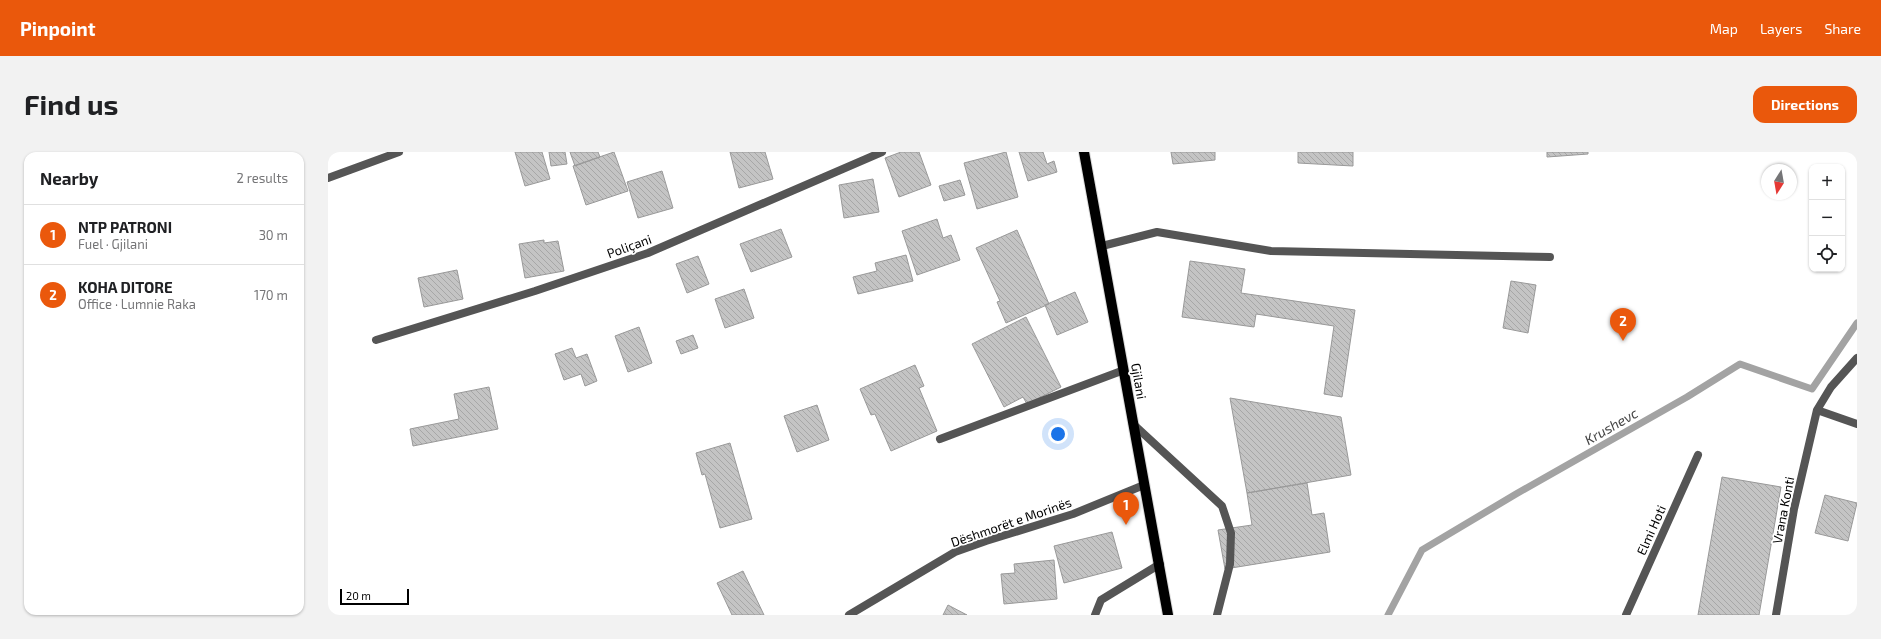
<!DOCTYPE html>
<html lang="en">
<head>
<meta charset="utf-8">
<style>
  body { margin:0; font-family:"Exo 2",sans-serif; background:#f2f2f2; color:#202124 }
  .controls { position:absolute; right:12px; top:12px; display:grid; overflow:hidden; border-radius:8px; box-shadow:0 1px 3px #0004 }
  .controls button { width:36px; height:36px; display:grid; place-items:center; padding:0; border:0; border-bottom:1px solid #e0e0e0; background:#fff; color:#202124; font:20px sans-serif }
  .compass { position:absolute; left:1433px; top:12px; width:36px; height:36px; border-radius:50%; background:#fff; box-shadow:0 1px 3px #0004; rotate:191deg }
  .scale { position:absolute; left:12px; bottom:10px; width:69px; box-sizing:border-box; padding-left:4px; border:2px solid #000; border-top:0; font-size:11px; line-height:14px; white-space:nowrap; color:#000; -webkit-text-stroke:3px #fff; paint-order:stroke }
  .you { position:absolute; left:730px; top:282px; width:14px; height:14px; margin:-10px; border:3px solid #fff; border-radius:50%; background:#1a73e8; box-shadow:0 0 0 6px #1a73e833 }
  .badge { display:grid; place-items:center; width:26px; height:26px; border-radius:50%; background:#ea580c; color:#fff; font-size:13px; font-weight:700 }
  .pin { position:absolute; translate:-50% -33px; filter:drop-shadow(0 1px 2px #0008) }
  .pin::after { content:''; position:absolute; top:21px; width:14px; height:12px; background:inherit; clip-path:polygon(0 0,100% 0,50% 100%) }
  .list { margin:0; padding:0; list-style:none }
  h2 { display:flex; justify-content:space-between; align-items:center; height:52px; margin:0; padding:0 16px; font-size:17px }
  h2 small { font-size:13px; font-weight:400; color:#757577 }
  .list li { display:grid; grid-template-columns:26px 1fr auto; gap:12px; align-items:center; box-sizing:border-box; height:60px; padding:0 16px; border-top:1px solid #e0e0e0 }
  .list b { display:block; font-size:15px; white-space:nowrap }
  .list p { margin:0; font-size:13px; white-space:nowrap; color:#757577 }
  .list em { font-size:13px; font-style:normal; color:#757577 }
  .icon { flex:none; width:22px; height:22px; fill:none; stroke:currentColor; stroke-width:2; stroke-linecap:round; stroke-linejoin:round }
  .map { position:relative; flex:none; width:1529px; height:463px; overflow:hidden; border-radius:12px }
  header { display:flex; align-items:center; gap:24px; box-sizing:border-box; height:56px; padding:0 20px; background:#ea580c; color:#fff }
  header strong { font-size:19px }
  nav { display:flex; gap:22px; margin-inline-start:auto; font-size:14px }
  .intro { display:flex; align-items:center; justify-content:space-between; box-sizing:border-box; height:96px; padding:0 24px }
  h1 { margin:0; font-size:28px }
  .button { padding:10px 18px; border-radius:12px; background:#ea580c; color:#fff; font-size:14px; font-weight:700 }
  main { display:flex; gap:24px; padding:0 24px }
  aside { flex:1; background:#fff; border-radius:12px; box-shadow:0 1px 3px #0004 }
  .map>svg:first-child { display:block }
</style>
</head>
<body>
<header>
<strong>Pinpoint</strong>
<nav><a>Map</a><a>Layers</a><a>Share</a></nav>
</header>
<div class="intro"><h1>Find us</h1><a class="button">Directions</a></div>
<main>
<aside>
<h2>Nearby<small>2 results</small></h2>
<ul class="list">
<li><span class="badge">1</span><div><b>NTP PATRONI</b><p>Fuel · Gjilani</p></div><em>30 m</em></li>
<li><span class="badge">2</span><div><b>KOHA DITORE</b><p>Office · Lumnie Raka</p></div><em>170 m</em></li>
</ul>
</aside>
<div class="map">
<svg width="1529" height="463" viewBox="0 0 1529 463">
  <defs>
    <pattern id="building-back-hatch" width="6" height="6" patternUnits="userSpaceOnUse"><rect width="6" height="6" fill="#c4c4c4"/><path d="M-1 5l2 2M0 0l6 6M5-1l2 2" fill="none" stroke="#a7a7a7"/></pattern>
  </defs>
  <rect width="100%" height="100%" fill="#fff"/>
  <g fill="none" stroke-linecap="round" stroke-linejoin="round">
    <!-- stream -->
    <path stroke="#a3a3a3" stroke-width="7" d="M 1060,463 L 1094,398 L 1188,342 L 1359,245 L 1412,212 L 1484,237 L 1529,171"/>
  </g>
  <!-- building -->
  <path fill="url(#building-back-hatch)" stroke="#999" d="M 187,0 L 214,0 L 222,27 L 197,34 Z
    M 221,0 L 237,0 L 239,12 L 223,14 Z
    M 242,0 L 270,0 L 272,5 L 247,14 Z
    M 286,0 L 300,39 L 258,53 L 245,14 Z
    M 402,0 L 437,0 L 445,27 L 411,36 Z
    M 573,0 L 591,0 L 603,33 L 571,45 L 557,6 Z
    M 678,0 L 690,45 L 649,57 L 636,11 Z
    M 691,0 L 715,0 L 719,12 L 726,9 L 729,20 L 700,29 Z
    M 843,0 L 887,0 L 887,8 L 845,12 Z
    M 970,0 L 1025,0 L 1025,14 L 970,11 Z
    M 1219,0 L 1260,0 L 1260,2 L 1219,5 Z
    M 334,19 L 345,56 L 310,66 L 299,30 Z
    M 545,27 L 551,60 L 516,66 L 511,33 Z
    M 632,28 L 637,43 L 616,49 L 611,34 Z
    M 609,67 L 615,86 L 623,83 L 632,108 L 589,123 L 574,79 Z
    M 453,77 L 464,105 L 423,120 L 412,92 Z
    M 689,78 L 721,152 L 678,171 L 669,150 L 672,149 L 648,96 Z
    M 216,88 L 216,91 L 230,89 L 236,119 L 197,126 L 191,92 Z
    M 578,103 L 585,129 L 530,142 L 525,125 L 549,119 L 547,111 Z
    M 370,104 L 381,132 L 359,141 L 348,112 Z
    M 862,109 L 917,117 L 913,141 L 1027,158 L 1014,245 L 996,242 L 1006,174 L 928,162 L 926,175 L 854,165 Z
    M 129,118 L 135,147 L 96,155 L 90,126 Z
    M 1183,129 L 1208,133 L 1200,181 L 1175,176 Z
    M 416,137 L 426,166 L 397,176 L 387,147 Z
    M 747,140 L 760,170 L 729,183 L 717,153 Z
    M 698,165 L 733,235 L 699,252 L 695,245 L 676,255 L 644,192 Z
    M 311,175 L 324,211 L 300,220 L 287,184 Z
    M 365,183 L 370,196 L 353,202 L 348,189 Z
    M 244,196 L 248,206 L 259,202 L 269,229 L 257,234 L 253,222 L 236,228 L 227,202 Z
    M 587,213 L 596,234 L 591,236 L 609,279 L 563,299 L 547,262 L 543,263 L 532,237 Z
    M 161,235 L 170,277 L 85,294 L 82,277 L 131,267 L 126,242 Z
    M 902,246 L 1013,265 L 1023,323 L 919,341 Z
    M 489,253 L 501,288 L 469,300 L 456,264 Z
    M 402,291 L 424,367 L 392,376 L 377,322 L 374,323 L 368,301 Z
    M 1394,325 L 1453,335 L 1431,463 L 1370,463 Z
    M 979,331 L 984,363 L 996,361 L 1002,400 L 897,417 L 890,378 L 924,373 L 919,341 Z
    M 1497,343 L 1529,351 L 1520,389 L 1487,381 Z
    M 784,380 L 794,416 L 736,431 L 726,394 Z
    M 726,408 L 729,447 L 676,452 L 673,422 L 687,421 L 686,412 Z
    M 415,419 L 436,463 L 404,463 L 389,431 Z
    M 620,453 L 639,463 L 615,463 Z"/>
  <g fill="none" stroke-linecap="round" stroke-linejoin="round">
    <!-- primary casing -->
    <g stroke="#dbdbdb" stroke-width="12">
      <path id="primary" d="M 756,0 L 840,463"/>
    </g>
    <!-- lane -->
    <path stroke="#555" stroke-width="8" d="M 805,272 L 894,354 L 903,381 L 902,412 L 889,463
      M 612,287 L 796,218
      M 1298,463 L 1370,303"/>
    <!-- street -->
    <path stroke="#555" stroke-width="8" d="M 0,26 L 71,0
      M 774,94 L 829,80 L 943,99 L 1222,105
      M 48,188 L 207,139 L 320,101 L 554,0
      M 1489,258 L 1529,272
      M 521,463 L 627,400 L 658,389 L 745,362 L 816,333
      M 767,463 L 773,448 L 832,412
      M 1448,463 L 1466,357 L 1489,258 L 1503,235 L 1529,206"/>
    <!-- primary -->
    <use href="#primary" stroke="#000" stroke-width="10"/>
  </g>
  <g text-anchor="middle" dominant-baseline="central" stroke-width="3.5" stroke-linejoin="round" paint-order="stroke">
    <!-- street labels -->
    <g font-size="13" fill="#000" stroke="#fff">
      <text transform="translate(301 94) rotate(-20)">Poliçani</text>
      <text transform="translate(811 229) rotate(80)">Gjilani</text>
      <text transform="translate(1455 358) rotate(-79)">Vrana Konti</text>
      <text transform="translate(683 370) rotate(-19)">Dëshmorët e Morinës</text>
      <text transform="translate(1323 378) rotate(-66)">Elmi Hoti</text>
    </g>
    <!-- water labels -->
    <g font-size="14" font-style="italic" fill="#444" stroke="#fff">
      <text transform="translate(1283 274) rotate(-30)">Krushevc</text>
    </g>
  </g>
</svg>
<div class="controls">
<button>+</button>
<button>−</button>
<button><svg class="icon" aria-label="locate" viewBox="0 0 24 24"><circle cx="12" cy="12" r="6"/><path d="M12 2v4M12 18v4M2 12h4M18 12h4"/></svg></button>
</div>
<svg class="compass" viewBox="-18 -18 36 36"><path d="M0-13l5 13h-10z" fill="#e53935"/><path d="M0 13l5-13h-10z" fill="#757577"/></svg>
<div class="scale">20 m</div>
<div class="you"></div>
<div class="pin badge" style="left:798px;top:373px">1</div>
<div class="pin badge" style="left:1295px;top:189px">2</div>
</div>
</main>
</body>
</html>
